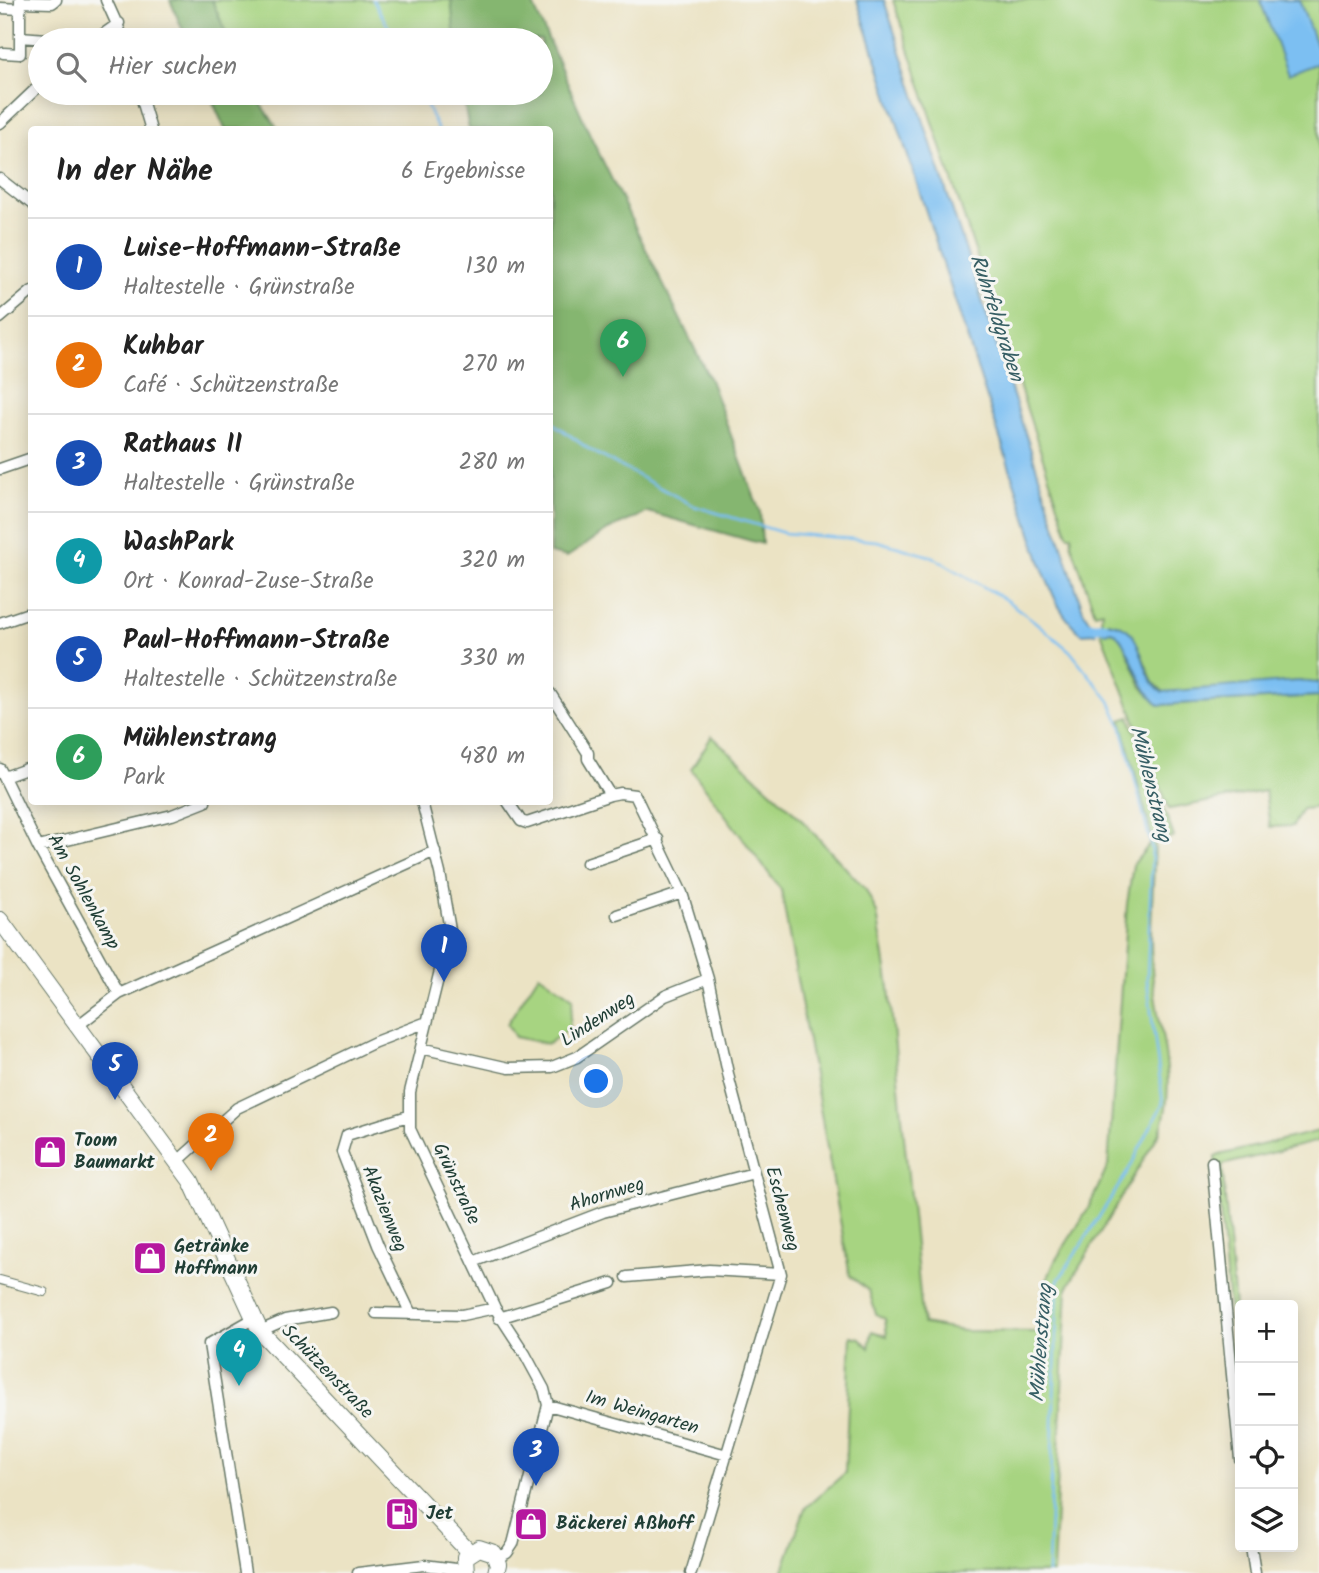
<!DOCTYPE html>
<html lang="de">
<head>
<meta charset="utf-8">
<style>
  body { margin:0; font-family:Kalam,sans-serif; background:#f2f2f2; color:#222 }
  .controls { position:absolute; right:21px; bottom:21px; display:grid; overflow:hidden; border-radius:7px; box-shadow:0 4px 18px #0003 }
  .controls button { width:63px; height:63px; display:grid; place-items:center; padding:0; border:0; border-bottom:2px solid #e0e0e0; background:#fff; color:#222; font:35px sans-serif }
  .you { position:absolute; left:597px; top:1082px; width:24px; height:24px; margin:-18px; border:5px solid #fff; border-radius:50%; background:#1a73e8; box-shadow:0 0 0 10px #1a73e833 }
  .badge { display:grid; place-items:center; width:46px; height:46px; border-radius:50%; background:#1a73e8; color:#fff; font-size:23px; font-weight:700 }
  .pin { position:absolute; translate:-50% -58px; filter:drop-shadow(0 2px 4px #0008) }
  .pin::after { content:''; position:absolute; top:37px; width:24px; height:21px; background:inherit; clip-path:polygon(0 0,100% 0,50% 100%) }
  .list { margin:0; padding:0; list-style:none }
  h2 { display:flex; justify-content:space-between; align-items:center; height:91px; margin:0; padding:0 28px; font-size:30px }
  h2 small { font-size:23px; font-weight:400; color:#767676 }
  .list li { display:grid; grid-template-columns:46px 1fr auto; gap:21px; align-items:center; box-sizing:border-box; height:98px; padding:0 28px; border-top:2px solid #e0e0e0 }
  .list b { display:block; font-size:26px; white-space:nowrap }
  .list p { margin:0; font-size:23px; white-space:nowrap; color:#767676 }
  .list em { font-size:23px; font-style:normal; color:#767676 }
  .icon { flex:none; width:38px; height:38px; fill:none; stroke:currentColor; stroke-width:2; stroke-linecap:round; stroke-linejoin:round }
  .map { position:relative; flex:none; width:1319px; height:1573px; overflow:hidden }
  .search { position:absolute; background:#fff; box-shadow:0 4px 18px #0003; left:28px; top:28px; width:525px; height:77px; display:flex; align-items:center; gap:18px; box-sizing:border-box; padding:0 24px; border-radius:38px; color:#767676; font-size:26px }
  .panel { position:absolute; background:#fff; box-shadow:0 4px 18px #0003; left:28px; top:126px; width:525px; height:679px; border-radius:7px }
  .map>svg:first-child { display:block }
</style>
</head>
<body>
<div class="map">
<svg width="1319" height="1573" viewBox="0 0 1319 1573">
  <rect width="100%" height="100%" fill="#f6f6f2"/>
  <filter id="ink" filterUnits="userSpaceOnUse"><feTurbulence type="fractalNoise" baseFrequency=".0143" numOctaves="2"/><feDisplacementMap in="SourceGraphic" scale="14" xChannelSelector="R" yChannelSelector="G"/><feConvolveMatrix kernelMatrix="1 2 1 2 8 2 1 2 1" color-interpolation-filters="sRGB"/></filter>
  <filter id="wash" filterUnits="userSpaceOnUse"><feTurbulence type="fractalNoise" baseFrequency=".00686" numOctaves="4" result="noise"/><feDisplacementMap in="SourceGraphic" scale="28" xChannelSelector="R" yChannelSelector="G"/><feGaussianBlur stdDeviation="1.57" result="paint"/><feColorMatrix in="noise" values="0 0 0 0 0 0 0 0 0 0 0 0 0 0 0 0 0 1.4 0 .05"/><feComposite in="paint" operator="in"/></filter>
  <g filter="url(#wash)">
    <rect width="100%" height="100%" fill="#ebe3c4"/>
    <!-- green -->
    <path fill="#a7d481" stroke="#63885a" stroke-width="2" d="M 174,0 L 514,0 L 531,40 L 189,40 Z
      M 893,0 L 1260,0 L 1288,74 L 1319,63 L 1319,683 L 1298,681 L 1166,694 L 1153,682 L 1139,648 L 1110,622 L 1101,622 L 1102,611 L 1095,613 L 1071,543 L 1072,535 L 1068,535 Z
      M 1299,0 L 1319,0 L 1319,53 Z
      M 1111,631 L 1121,637 L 1142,687 L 1159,705 L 1319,696 L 1319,807 L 1302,809 L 1293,826 L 1270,827 L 1265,791 L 1169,809 L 1101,632 Z
      M 1130,717 L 1174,837 L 1155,840 C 1154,885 1148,934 1153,979 C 1158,1031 1179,1080 1160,1132 L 1067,1288 L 1053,1573 L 782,1573 L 805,1508 L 845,1473 L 851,1336 L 860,1338 L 869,1348 L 872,1331 L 887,1336 L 885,1319 L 876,1314 L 869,1291 L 850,1276 L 781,890 L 691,769 L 712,736 L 798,816 L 866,890 L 877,913 L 889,988 L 923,1324 L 963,1331 L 1039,1332 L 1044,1287 L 1055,1261 L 1087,1211 L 1108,1166 L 1127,904 L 1133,865 L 1153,840 L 1121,720 Z
      M 539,974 L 573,998 L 569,1029 L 548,1044 L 515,1037 L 507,1024 Z
      M 1319,1131 L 1319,1141 L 1222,1165 L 1240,1361 L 1240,1424 L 1215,1156 Z"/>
    <!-- forest -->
    <path fill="#85b66f" stroke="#527a52" stroke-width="2" d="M 170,0 L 212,0 L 229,40 L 187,40 Z
      M 451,0 L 531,0 L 591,137 L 710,380 L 760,512 L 762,544 L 648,512 L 608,530 L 567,557 L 550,553 L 550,130 L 469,129 L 462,93 L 541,93 L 541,40 L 455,40 Z
      M 209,93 L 254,93 L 278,129 L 225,129 Z"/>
    <!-- water -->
    <path fill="#7cbff2" stroke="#4e7e93" stroke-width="2" d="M 857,0 L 884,0 L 1083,610 L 1096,633 L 1082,634 C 1060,616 1053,595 1043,570 Z
      M 1260,0 L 1299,0 L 1319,53 L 1319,63 L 1288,75 Z
      M 1101,622 C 1151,622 1133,669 1162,692 L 1298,681 L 1319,683 L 1319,696 L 1159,705 C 1137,688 1129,637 1111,631 L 1105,633 Z"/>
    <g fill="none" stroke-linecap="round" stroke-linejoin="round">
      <!-- stream -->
      <path stroke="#7cbff2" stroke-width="2.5" d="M 373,0 L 396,40
        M 421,93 L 438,130
        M 550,421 L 590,450 L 694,506 L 784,533 L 877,541 L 933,557 L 1006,600 L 1033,620 L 1070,651 L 1110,701 L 1122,728 L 1152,849 L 1147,980 L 1163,1103 L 1127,1173 L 1058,1281 L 1048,1573"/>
      <!-- canal -->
      <path stroke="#7cbff2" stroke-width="10" d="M 1081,622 L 1089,627 L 1104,626"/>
    </g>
  </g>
  <g filter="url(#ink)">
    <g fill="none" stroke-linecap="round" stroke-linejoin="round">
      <!-- pedestrian casing -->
      <g stroke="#676" stroke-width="10">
        <path id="pedestrian" d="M 0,1280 L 44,1292"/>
      </g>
      <!-- minor casing -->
      <g stroke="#676" stroke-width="13">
        <path id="minor" d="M 106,0 L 124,40
          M 20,2 L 52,3 L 56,0
          M 0,8 L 21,9
          M 20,37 L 60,40
          M 95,40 L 119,23
          M 3,53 L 20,54 L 20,0
          M 140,93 L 151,130
          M 0,123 L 40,85
          M 0,179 L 32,204
          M 0,318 L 32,291
          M 0,469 L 32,458
          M 0,623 L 32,612
          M 550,693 L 588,753 L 588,759 L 610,795
          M 0,769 L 38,847 L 119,994
          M 4,777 L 32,767
          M 422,802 L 440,873 L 450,930 L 410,1092 L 410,1129 L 495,1308 L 525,1354 L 544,1389 L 548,1405 L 513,1544 L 507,1553 L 497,1558
          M 508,802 L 521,821 L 527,823 L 610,795 L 620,793 L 635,795 L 682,893 L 708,979 L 730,1083 L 781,1274 L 691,1573
          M 38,847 L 172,815 L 205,802
          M 587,863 L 658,839
          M 617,915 L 682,893
          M 76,1027 L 119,994 L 435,851
          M 421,1048 L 509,1068 L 552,1067 L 577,1057 L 665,996 L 708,979
          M 408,1116 L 347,1135 L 342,1152 L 378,1245 L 411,1314
          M 178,1161 L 237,1108 L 375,1042 L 427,1022
          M 1212,1162 L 1240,1459
          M 473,1262 L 603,1212 L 754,1173
          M 627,1277 L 709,1270 L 781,1274
          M 376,1313 L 462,1315 L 495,1308
          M 499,1318 L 612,1283
          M 260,1331 L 285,1320 L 331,1312
          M 548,1405 L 727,1455
          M 1251,1547 L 1255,1573
          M 245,1573 L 209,1344 L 253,1319
          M 358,1573 L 424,1565 L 464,1570"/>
      </g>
      <!-- secondary casing -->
      <g stroke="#676" stroke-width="18">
        <path id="secondary" d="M 0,920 L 191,1181 L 260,1331 L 469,1552
          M 466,1573 L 465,1557 L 479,1548 L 494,1553 L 498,1564 L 496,1573"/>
      </g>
      <!-- pedestrian -->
      <use href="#pedestrian" stroke="#fff" stroke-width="8"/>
      <!-- minor -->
      <use href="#minor" stroke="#fff" stroke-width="10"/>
      <!-- secondary -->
      <use href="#secondary" stroke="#fff" stroke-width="16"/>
    </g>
  </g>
  <!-- icons -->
  <defs>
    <g id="shop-square" transform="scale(1.75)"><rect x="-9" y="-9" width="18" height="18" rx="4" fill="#b5179e" stroke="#f6f6f2"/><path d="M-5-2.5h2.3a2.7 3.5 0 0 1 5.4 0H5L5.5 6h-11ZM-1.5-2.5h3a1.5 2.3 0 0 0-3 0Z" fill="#fff"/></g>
    <g id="fuel-square" transform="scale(1.75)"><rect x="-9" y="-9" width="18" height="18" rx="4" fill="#b5179e" stroke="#f6f6f2"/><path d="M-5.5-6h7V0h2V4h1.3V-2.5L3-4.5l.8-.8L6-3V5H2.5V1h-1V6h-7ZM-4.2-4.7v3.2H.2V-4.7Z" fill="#fff"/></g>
  </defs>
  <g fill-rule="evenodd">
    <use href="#shop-square" x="50" y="1152"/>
    <use href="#shop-square" x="150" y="1258"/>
    <use href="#fuel-square" x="402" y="1514"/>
    <use href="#shop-square" x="531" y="1524"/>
  </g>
  <g text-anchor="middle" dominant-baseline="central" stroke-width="6" stroke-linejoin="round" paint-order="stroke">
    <!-- street labels -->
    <g font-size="19" fill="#1f3d34" stroke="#f6f6f2">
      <text transform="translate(83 892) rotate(61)">Am Sohlenkamp</text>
      <text transform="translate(598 1020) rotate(-33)">Lindenweg</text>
      <text transform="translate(456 1184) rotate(65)">Grünstraße</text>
      <text transform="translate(607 1195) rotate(-17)">Ahornweg</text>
      <text transform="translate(384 1209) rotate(68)">Akazienweg</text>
      <text transform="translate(782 1209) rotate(75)">Eschenweg</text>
      <text transform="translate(327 1372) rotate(46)">Schützenstraße</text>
      <text transform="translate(642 1413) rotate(16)">Im Weingarten</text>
    </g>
    <!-- poi labels -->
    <g font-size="19" font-weight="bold" fill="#1f3d34" stroke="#f6f6f2" text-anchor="start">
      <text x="74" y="1141">Toom<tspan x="74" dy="22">Baumarkt</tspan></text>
      <text x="174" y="1247">Getränke<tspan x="174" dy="22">Hoffmann</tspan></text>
      <text x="426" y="1514">Jet</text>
      <text x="556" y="1524">Bäckerei Aßhoff</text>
    </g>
    <!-- water labels -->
    <g font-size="21" font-style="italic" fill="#365e64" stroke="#f6f6f2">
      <text transform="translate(996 318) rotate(72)">Ruhrfeldgraben</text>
      <text transform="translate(1150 784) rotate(76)">Mühlenstrang</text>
      <text transform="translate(1042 1343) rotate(-86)">Mühlenstrang</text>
    </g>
  </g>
</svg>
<div class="controls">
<button>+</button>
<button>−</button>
<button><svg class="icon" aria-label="locate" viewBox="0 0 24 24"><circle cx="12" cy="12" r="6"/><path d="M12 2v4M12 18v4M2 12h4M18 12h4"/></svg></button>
<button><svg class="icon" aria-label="layers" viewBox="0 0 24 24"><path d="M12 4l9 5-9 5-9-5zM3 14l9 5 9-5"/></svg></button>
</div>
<div class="you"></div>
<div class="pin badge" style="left:444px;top:982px;background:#1a4fb4">1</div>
<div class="pin badge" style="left:211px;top:1171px;background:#e8710a">2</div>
<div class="pin badge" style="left:536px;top:1486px;background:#1a4fb4">3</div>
<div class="pin badge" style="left:239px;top:1386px;background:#0f9aa8">4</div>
<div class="pin badge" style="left:115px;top:1100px;background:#1a4fb4">5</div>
<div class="pin badge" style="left:623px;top:377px;background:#2e9e5b">6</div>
<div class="search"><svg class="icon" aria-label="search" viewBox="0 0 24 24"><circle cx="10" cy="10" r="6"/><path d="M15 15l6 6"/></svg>Hier suchen</div>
<section class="panel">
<h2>In der Nähe<small>6 Ergebnisse</small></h2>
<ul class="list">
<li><span class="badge" style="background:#1a4fb4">1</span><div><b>Luise-Hoffmann-Straße</b><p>Haltestelle · Grünstraße</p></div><em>130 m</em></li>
<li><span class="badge" style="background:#e8710a">2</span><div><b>Kuhbar</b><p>Café · Schützenstraße</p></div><em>270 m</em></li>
<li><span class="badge" style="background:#1a4fb4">3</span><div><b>Rathaus II</b><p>Haltestelle · Grünstraße</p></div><em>280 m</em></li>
<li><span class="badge" style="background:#0f9aa8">4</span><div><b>WashPark</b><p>Ort · Konrad-Zuse-Straße</p></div><em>320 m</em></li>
<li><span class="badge" style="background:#1a4fb4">5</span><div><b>Paul-Hoffmann-Straße</b><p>Haltestelle · Schützenstraße</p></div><em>330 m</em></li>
<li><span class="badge" style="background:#2e9e5b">6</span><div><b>Mühlenstrang</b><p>Park</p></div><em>480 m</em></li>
</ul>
</section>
</div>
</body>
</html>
